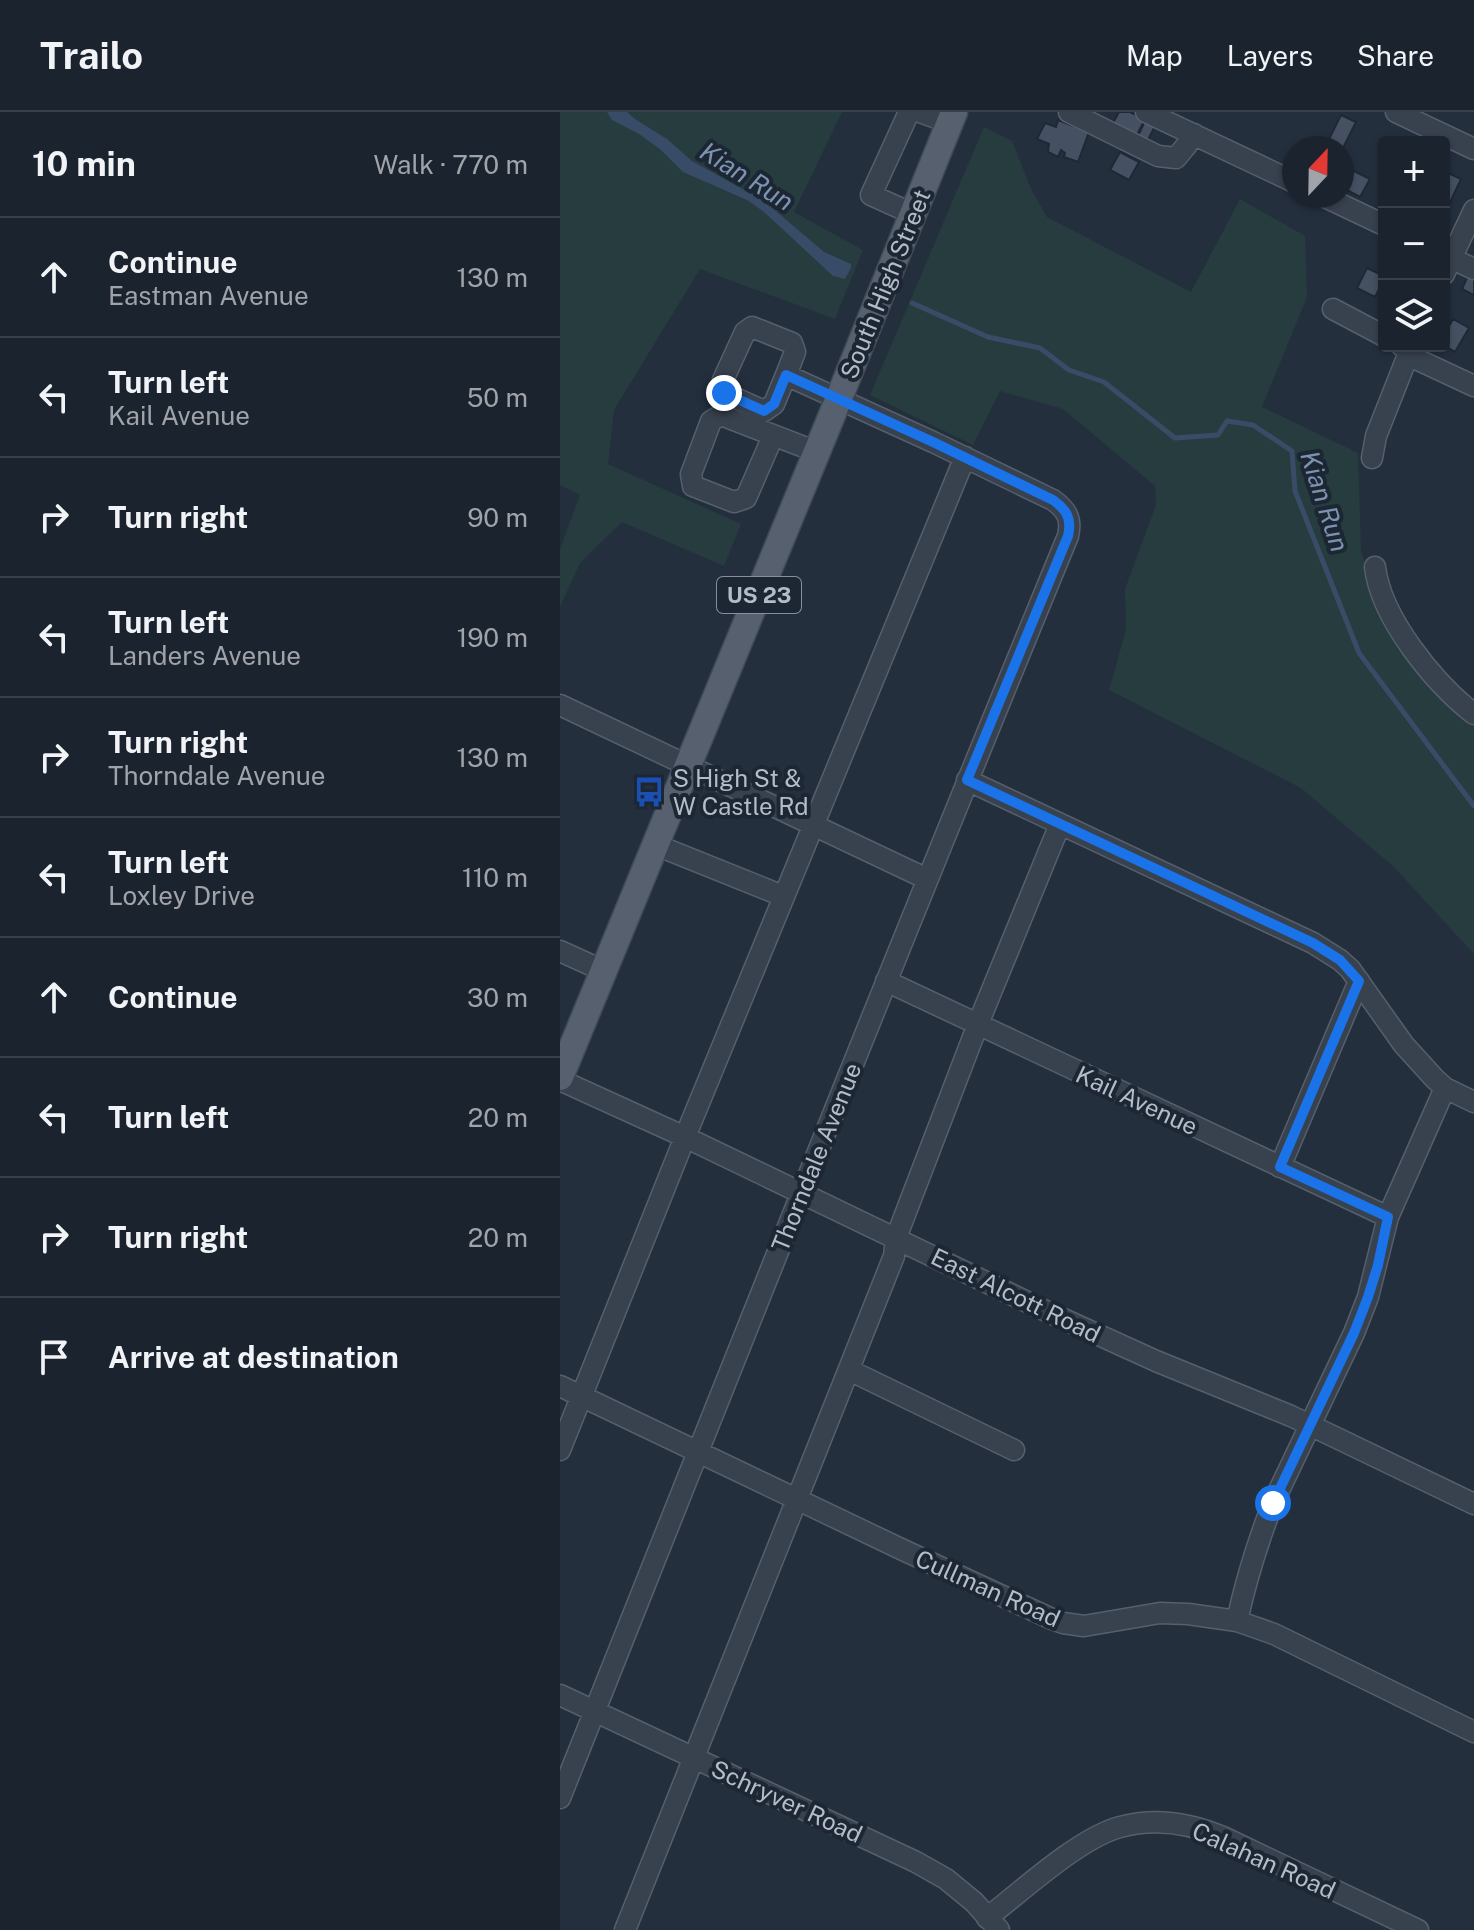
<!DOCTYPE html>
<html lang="en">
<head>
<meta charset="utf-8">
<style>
  body { margin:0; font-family:"Public Sans",sans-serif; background:#282f3a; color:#f1f3f6 }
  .controls { position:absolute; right:24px; top:24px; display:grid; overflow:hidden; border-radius:8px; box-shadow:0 2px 6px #0004 }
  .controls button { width:72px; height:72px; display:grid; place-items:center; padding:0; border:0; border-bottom:2px solid #39404a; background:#1b232e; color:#f1f3f6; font:40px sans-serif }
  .compass { position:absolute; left:722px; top:24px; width:72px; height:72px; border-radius:50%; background:#1b232e; box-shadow:0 2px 6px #0004; rotate:22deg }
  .stop { position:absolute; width:24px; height:24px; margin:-18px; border:6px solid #1a73e8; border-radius:50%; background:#fff }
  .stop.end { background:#1a73e8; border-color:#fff; box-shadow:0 2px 8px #0008 }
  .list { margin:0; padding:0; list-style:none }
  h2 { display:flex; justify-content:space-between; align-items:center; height:104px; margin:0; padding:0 32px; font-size:34px }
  h2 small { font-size:26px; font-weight:400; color:#a0a4aa }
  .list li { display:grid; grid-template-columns:52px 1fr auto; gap:24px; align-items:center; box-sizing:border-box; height:120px; padding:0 32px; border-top:2px solid #39404a }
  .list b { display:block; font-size:30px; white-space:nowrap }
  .list p { margin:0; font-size:26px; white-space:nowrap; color:#a0a4aa }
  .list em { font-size:26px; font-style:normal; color:#a0a4aa }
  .icon { flex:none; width:44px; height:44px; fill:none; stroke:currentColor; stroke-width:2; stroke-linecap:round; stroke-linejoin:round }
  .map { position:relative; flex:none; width:914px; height:1818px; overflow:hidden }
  header { display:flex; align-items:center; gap:48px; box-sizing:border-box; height:112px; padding:0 40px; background:#1b232e; border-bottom:2px solid #39404a }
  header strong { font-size:38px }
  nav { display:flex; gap:44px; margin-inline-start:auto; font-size:28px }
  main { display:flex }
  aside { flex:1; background:#1b232e }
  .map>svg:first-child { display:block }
</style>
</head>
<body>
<header>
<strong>Trailo</strong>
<nav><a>Map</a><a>Layers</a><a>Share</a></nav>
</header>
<main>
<aside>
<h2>10 min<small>Walk · 770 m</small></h2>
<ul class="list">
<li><svg class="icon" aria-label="ahead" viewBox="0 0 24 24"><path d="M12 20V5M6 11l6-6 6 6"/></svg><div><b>Continue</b><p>Eastman Avenue</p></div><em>130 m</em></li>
<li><svg class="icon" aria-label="left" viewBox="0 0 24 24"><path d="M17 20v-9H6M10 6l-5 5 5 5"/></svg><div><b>Turn left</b><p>Kail Avenue</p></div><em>50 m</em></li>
<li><svg class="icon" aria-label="right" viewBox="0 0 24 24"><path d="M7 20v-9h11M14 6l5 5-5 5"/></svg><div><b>Turn right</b></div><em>90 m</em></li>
<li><svg class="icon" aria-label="left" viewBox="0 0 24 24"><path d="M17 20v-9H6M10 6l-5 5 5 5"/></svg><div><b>Turn left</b><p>Landers Avenue</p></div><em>190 m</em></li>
<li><svg class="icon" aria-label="right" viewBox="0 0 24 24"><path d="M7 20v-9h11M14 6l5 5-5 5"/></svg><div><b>Turn right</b><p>Thorndale Avenue</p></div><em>130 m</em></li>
<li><svg class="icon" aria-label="left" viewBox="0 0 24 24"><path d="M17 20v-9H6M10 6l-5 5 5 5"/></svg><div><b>Turn left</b><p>Loxley Drive</p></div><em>110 m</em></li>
<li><svg class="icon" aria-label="ahead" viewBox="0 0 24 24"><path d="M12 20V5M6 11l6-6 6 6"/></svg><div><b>Continue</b></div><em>30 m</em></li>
<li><svg class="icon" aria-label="left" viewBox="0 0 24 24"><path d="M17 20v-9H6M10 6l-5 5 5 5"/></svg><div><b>Turn left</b></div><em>20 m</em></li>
<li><svg class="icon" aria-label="right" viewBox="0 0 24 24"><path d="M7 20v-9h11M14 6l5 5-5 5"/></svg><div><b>Turn right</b></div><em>20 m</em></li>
<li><svg class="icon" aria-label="arrive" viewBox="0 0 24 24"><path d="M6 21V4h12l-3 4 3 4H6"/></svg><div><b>Arrive at destination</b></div></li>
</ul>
</aside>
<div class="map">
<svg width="914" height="1818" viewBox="0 0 914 1818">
  <rect width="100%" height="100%" fill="#242f3e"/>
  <!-- green -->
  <path fill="#263c3f" d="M 0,0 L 282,0 L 234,100 L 303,138 L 275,207 L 140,157 L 54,298 L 48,352 L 181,412 L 164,454 L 62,410 L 20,451 L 0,495 L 0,437 L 20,383 L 0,373 Z
    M 424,15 L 452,29 L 471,77 L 487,105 L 631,180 L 680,87 L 745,124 L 747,185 L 702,295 L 798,341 L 801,438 L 816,490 L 914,611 L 914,842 L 834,755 L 741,676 L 549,578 L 566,518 L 565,477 L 596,393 L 595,374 L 503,297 L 440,279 L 413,333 L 310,283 Z"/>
  <!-- water -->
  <path fill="#394c67" d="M 47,0 L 67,0 L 75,7 L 107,27 L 132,49 L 204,89 L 264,140 L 291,152 L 291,156 L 285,167 L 273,164 L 204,100 L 187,88 L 123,60 L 101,38 L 79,22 L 52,8 Z"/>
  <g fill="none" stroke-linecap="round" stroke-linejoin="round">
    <!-- stream -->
    <path stroke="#394c67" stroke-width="5" d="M 352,191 L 428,225 L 480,236 L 509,258 L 544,270 L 615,326 L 658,323 L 667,309 L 693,313 L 732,339 L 735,379 L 799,541 L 914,694"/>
  </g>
  <!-- building -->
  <path fill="#455162" stroke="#1f2835" stroke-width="2" d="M 559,0 L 570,0 L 585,7 L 577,23 L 553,11 Z
    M 781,3 L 796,10 L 783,36 L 768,29 Z
    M 586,7 L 596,12 L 586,32 L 576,28 Z
    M 498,8 L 529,20 L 518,50 L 504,45 L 505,41 L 501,38 L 498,45 L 488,40 L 489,32 L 477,27 L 485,11 L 496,15 Z
    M 560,40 L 579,50 L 569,68 L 550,58 Z
    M 794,59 L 810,67 L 800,85 L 785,77 Z
    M 884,59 L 901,67 L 886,99 L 884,98 Z
    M 807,156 L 824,164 L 824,168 L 815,185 L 797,176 Z
    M 910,159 L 914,161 L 914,183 L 902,177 Z
    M 893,207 L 909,216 L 895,240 L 884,233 L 884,223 Z"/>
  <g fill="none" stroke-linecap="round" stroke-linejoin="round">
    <!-- minor casing -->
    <g stroke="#565f6c" stroke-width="23">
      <path id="minor" d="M 349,0 L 311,83 L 353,102
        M 360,0 L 390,11
        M 509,0 L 598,44 L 616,46 L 626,34 L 634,22
        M 586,0 L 734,70
        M 836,0 L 914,37
        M 763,84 L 824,113
        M 884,143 L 914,157
        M 884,162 L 914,98
        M 773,197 L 824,224
        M 842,234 L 850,238 L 854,246 L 914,274
        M 213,324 L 186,386 L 174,390 L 133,374 L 131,362 L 151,309 L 161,303 L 257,340
        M 812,346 L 816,324 L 850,238 L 849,234
        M 815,455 C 821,506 874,571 914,602
        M 0,593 L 367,767
        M 407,668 L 753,831 L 780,848 L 790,857 L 844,933 L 875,967 L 885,976 L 914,990
        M 96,733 L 223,784
        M 0,839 L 44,859
        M 326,869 L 828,1105
        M 0,968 L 125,1025 L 488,1200 L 596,1249 L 731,1304 L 914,1392
        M 720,1055 L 799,869
        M 289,1258 L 454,1338
        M 0,1274 L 341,1437 L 492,1507 L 503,1511 L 524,1514 L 600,1501 L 628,1502 L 677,1509 L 714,1522 L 914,1620
        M 0,1338 L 125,1025 L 405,345
        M 677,1509 C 686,1468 698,1429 713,1391 L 794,1221 L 808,1185 L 828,1105 L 885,976
        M 0,1583 L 356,1750 L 386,1767 L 414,1790 L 439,1818
        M 0,1686 C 168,1265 335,843 508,424 C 512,407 507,398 493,388 L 373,330 L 226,263 L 235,240 L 232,231 L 192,215 L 185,220 L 163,268 L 164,281 L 204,299 L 214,292 L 226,263
        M 427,1806 C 462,1779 519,1726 560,1715 C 596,1705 630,1711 663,1725 L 858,1818
        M 65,1818 L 334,1144 L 336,1126 L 418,912 L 500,712"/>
    </g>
    <!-- major casing -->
    <g stroke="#414a57" stroke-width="29">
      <path id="major" d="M 0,965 L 279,286 L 394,0"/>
    </g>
    <!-- minor -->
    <use href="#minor" stroke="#38414e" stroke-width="20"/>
    <!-- major -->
    <use href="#major" stroke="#56606e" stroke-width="26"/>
  </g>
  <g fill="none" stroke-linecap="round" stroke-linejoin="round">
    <!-- route -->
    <path stroke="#1a73e8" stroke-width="10" d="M 164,281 L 204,299 L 214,292 L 226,263 L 373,330 L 493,388 C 507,398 512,407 508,424 L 407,668 L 753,831 L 780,848 L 799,869 L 720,1055 L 828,1105 L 818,1153 L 808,1185 L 794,1221 L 713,1391"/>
  </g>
  <!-- icons -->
  <defs>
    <g id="bus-bare" transform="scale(2.4)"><path d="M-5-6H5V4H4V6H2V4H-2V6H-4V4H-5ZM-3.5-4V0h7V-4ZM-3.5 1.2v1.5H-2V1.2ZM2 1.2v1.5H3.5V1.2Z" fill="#1a4fb4" stroke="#1d2633" stroke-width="2.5" paint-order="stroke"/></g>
  </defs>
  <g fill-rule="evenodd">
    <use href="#bus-bare" x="89" y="680"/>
  </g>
  <g text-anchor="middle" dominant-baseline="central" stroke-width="8" stroke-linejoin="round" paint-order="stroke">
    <!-- shield labels -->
    <rect fill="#1d2633" stroke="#878f9c" stroke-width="2" x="157" y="465" width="84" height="36" rx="6"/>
    <g font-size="22" font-weight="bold" fill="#b4bcc9">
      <text x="199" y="483">US 23</text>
    </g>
    <!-- street labels -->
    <g font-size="24" fill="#b4bcc9" stroke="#1d2633">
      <text transform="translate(325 172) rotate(-68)">South High Street</text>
      <text transform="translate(577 988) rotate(25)">Kail Avenue</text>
      <text transform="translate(256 1045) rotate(-68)">Thorndale Avenue</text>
      <text transform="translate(456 1183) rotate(26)">East Alcott Road</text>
      <text transform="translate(428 1476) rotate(24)">Cullman Road</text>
      <text transform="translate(227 1689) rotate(25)">Schryver Road</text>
      <text transform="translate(704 1748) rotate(24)">Calahan Road</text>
    </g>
    <!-- poi labels -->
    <g font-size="24" fill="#b4bcc9" stroke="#1d2633" text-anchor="start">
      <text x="113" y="666">S High St &amp;<tspan x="113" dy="28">W Castle Rd</tspan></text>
    </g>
    <!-- water labels -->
    <g font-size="26" font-style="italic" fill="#7c92b1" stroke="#1d2633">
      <text transform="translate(187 64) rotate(32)">Kian Run</text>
      <text transform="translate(765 389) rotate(72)">Kian Run</text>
    </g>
  </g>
</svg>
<div class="controls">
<button>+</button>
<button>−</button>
<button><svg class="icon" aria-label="layers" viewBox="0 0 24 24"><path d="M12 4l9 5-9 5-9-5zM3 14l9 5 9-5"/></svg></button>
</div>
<svg class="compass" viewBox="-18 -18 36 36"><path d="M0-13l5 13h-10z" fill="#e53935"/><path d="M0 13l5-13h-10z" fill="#a0a4aa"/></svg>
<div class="stop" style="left:713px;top:1391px"></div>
<div class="stop end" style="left:164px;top:281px"></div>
</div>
</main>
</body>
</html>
